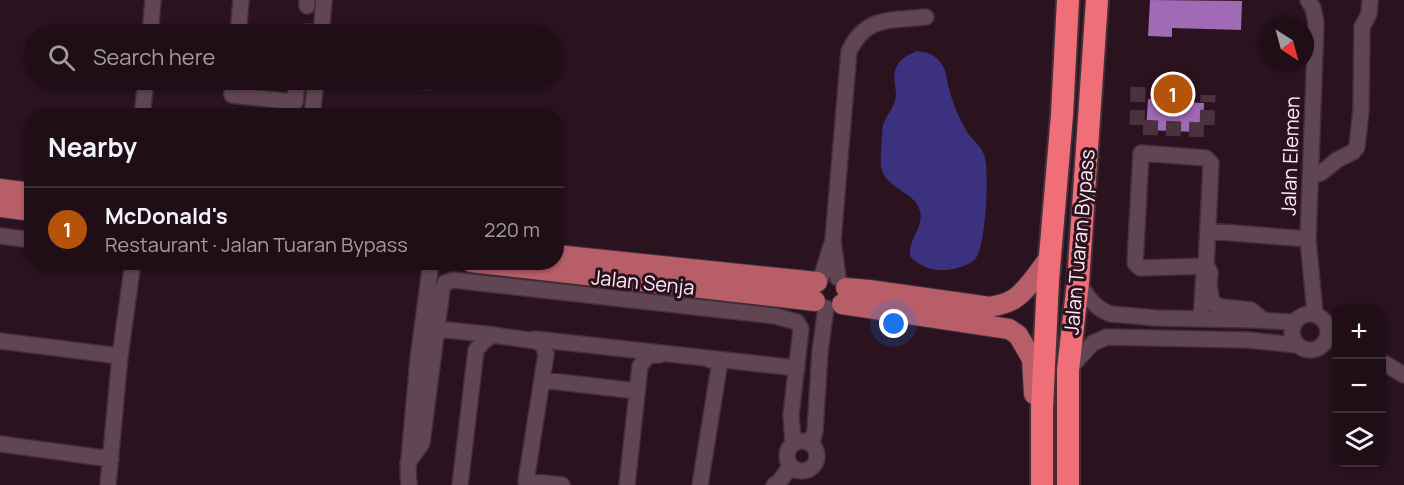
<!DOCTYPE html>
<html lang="en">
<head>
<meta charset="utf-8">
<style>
  body { margin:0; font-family:Manrope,sans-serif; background:#2d1c24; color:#f1f3f6 }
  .controls { position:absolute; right:18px; bottom:18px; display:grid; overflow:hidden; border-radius:12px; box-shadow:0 2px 4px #0004 }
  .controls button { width:54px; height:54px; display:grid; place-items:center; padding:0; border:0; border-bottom:2px solid #3d2e36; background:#200e17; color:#f1f3f6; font:30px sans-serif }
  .compass { position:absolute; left:1260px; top:18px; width:54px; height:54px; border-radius:50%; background:#200e17; box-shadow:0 2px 4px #0004; rotate:144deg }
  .you { position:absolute; left:894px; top:324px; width:21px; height:21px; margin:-15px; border:4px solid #fff; border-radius:50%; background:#1a73e8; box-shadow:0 0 0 9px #1a73e833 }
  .badge { display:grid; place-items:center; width:39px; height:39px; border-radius:50%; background:#b45309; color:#fff; font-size:20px; font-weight:700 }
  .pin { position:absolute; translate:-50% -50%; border:3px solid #fff; box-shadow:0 2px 6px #0006 }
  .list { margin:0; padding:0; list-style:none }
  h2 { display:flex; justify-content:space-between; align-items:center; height:78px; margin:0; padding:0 24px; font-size:26px }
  h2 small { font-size:20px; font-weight:400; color:#a29ca1 }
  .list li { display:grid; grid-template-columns:39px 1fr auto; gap:18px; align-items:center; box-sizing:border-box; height:84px; padding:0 24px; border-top:2px solid #3d2e36 }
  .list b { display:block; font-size:22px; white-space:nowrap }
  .list p { margin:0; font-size:20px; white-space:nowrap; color:#a29ca1 }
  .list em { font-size:20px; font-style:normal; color:#a29ca1 }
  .icon { flex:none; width:33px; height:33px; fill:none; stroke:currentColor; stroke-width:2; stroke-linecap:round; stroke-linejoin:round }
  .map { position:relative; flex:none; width:1404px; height:485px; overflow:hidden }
  .search { position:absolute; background:#200e17; box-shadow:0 2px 4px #0004; left:24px; top:24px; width:540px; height:66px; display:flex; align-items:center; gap:15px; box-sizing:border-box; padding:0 21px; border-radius:33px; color:#a29ca1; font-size:22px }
  .panel { position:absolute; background:#200e17; box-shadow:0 2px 4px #0004; left:24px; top:108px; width:540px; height:162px; border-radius:24px }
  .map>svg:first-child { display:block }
</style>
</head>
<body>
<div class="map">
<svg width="1404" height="485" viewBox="0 0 1404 485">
  <rect width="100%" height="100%" fill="#2a121f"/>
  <!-- water -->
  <path fill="#3c317f" d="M 917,51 C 928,53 933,53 941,63 C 945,69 946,73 947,80 C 949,91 954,105 958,115 C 962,122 965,129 969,135 C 975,142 983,148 985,158 C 989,174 986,244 976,258 C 971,265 956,269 947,270 C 932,271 920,267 910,256 C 910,251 910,246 912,242 C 916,232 923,223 920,211 C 915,191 886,190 881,167 C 880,162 882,131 883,125 C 886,115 895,108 896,95 C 896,86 892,76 896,68 C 900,58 908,55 917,51 Z"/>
  <!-- building -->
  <path fill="#a16ab7" d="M 1150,0 L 1242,1 L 1241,30 L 1172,28 L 1172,37 L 1148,36 Z
    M 1148,99 L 1173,100 L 1173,102 L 1204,103 L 1203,127 L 1195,127 L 1195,132 L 1146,130 Z"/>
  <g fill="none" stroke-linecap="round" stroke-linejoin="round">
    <!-- minor-tunnel -->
    <path stroke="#4a323f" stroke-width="15" stroke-dasharray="15 8" stroke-linecap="butt" d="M 1138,87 L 1137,127 L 1207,130 L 1208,95"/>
    <!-- minor casing -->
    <g stroke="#403038" stroke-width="18">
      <path id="minor" d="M 1308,0 L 1313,8 L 1316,23 L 1308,239 L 1315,314
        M 307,6 L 307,0
        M 150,34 L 153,0
        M 238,34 L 241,0
        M 303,34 L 306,32 L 321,34
        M 321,34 L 324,0
        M 233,80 L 232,95 L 295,102 L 297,80
        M 408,80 L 427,82
        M 142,116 L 146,80
        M 312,116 L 316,80
        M 1311,176 L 1321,173 L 1337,160 L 1353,152 L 1357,147 L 1361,110 L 1362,27 L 1369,14 L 1370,0
        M 1208,231 L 1308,239
        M 0,236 L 32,240
        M 821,278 L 831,246
        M 838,278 L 833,240 L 849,51 C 867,15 890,21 926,17
        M 1078,282 C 1086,295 1095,309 1111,314 L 1157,318 L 1256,320 L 1293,322
        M1292 332a18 18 0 1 1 36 0a18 18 0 1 1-36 0Z
        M 1201,319 L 1204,272 L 1206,266 L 1211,163 L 1206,158 L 1141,153 L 1135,263 L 1140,268 L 1206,266 L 1210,272 L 1209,285 L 1212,303 L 1222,307 L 1251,310 L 1263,320
        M 437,329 L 496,335
        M 535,339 L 797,368
        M 0,341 L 120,356
        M 1382,362 L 1404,375
        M 1068,370 L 1093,343 L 1107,337 L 1248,340 L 1296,345
        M 542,380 L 637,391
        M787 456a15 15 0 1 1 30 0a15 15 0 1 1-30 0Z
        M 0,444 L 111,459
        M 812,444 L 815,430 L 820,351 L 826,308
        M 408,463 L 422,443 L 442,289 L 445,283 L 453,280 L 775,316 L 797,322 L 801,329 L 791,415 L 793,443
        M 108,485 L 120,356 L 133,262
        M 409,485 L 408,471 L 418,359 L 431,262
        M 460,485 L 476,350 L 484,341 L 493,335 L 536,341 L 543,345 L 546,354 L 526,481 L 562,485
        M 627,485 L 640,366 L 648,355 L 660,355
        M 700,485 L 720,361 L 710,360
        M 774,485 C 782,481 786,472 790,465"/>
    </g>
    <!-- major casing -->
    <g stroke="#403038" stroke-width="22">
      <path id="major" d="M 0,189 L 32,193
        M 0,207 L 32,211
        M 556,255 L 817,282
        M 471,262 L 815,301
        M 846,288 L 869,290 L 990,307 C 998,305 1007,304 1014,299 C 1028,290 1039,271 1050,257
        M 842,304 L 1009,329 L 1018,335 L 1032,359 L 1034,394"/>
    </g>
    <!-- highway casing -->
    <g stroke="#403038" stroke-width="26">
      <path id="highway" d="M 1042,485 L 1042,409 L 1048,280 L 1062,115 L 1068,0
        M 1068,485 L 1068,370 L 1078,282 L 1097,0"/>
    </g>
    <!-- minor -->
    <use href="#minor" stroke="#614553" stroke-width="15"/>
    <!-- major -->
    <use href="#major" stroke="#b75e69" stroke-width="20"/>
    <!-- highway -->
    <use href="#highway" stroke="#f06e77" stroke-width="22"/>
  </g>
  <g text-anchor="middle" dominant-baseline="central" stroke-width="6" stroke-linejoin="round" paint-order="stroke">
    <!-- street labels -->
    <g font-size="20" fill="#fceaf2" stroke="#2a121f">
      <text transform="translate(1290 156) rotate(-88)">Jalan Elemen</text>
      <text transform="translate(1079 242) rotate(-85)">Jalan Tuaran Bypass</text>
      <text transform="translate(643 282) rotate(6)">Jalan Senja</text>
    </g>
  </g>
</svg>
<div class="controls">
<button>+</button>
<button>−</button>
<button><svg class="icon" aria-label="layers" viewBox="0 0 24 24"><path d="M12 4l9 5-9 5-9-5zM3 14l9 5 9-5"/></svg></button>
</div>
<svg class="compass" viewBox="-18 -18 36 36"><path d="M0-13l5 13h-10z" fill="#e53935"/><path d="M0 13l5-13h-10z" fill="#a29ca1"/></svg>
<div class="you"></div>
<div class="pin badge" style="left:1173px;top:94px">1</div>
<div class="search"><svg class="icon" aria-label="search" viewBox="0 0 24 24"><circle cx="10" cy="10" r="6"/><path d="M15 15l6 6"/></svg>Search here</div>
<section class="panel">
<h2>Nearby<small></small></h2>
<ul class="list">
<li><span class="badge">1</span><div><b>McDonald's</b><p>Restaurant · Jalan Tuaran Bypass</p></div><em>220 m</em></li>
</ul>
</section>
</div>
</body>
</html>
